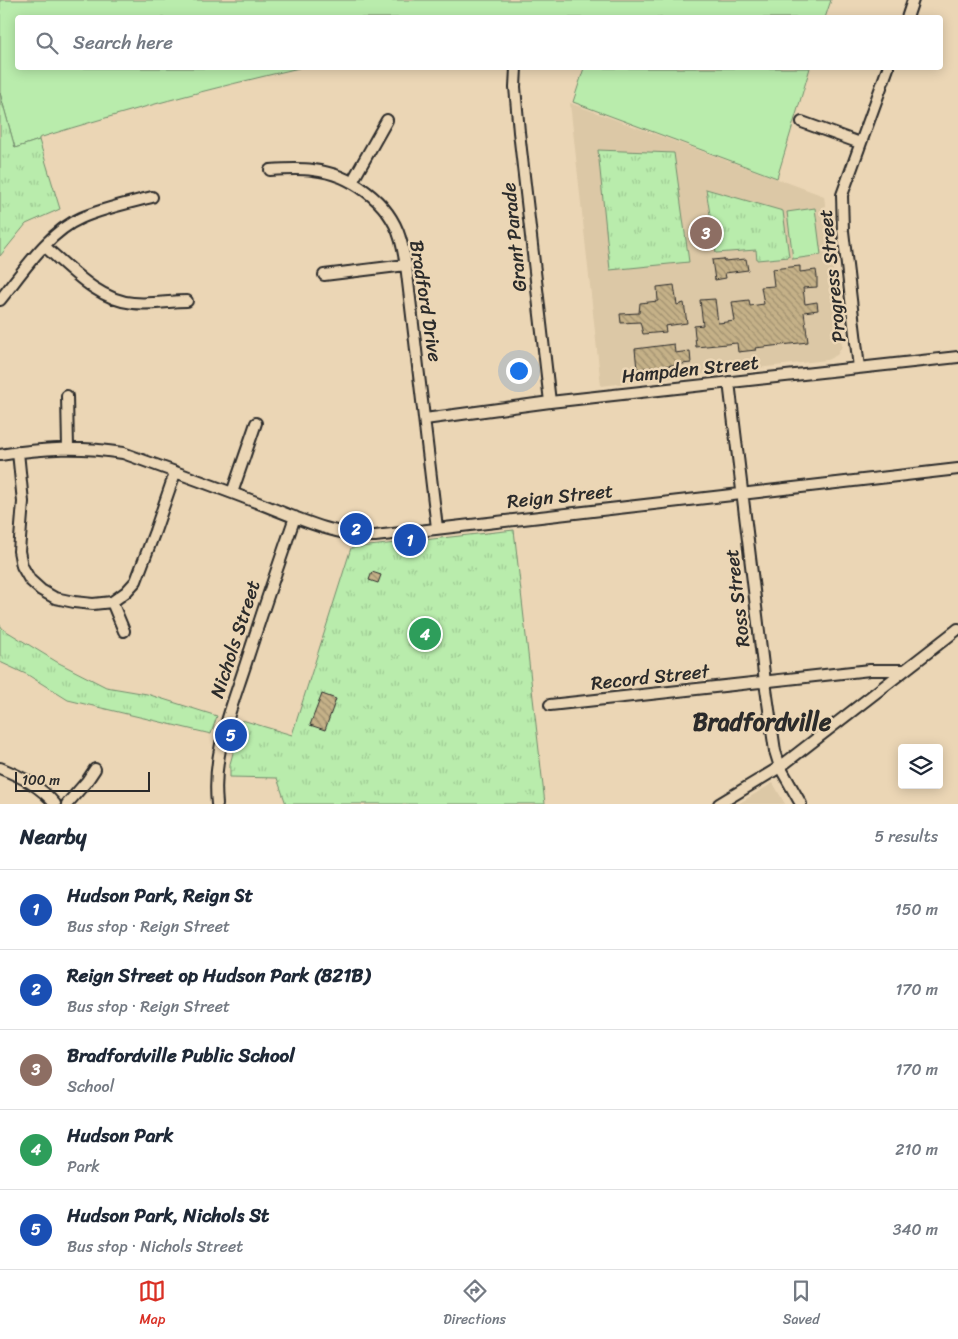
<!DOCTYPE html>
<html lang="en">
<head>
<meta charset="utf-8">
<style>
  body { margin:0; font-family:Sriracha,sans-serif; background:#f6f6f7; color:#1f2937 }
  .controls { position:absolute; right:15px; bottom:15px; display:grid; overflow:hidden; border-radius:5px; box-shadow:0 2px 12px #0003 }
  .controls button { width:45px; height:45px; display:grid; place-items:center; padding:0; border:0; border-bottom:1px solid #e0e1e3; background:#fff; color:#1f2937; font:25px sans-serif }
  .scale { position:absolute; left:15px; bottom:12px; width:135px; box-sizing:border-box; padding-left:5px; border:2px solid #2b2b2b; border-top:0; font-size:14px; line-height:18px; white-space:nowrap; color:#2b2b2b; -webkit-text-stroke:4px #ebd6b5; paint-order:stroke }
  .you { position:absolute; left:518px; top:370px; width:18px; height:18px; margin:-12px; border:4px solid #fff; border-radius:50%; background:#1a73e8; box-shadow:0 0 0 8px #1a73e833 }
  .badge { display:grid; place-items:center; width:32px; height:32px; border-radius:50%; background:#d93025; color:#fff; font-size:16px; font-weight:700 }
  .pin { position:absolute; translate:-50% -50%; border:2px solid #fff; box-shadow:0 1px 5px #0006 }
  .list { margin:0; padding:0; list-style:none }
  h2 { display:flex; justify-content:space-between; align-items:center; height:65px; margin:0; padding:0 20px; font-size:21px }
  h2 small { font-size:16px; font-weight:400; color:#747a83 }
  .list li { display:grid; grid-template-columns:32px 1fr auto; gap:15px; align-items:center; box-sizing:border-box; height:80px; padding:0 20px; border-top:1px solid #e0e1e3 }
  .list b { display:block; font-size:19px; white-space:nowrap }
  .list p { margin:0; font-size:16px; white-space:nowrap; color:#747a83 }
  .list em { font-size:16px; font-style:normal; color:#747a83 }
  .icon { flex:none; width:28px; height:28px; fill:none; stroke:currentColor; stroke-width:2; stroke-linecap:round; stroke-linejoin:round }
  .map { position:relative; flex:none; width:958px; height:804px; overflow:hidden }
  .search { position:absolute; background:#fff; box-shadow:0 2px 12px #0003; left:15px; right:15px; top:15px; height:55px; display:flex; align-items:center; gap:12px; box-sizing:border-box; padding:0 18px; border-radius:5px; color:#747a83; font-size:19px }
  .sheet { height:465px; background:#fff }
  nav { display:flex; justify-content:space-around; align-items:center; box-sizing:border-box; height:70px; border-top:1px solid #e0e1e3; background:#fff; font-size:14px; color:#747a83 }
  nav a { display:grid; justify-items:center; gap:2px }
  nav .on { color:#d93025 }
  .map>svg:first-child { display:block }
</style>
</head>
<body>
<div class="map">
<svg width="958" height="804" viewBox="0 0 958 804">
  <defs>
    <pattern id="park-tufts" width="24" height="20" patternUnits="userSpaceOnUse" patternTransform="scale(1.25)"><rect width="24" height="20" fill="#b9ecac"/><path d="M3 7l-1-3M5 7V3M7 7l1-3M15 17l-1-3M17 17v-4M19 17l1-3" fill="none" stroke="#9fcb94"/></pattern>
    <pattern id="building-back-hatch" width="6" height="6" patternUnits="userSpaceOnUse" patternTransform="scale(1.25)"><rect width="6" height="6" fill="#c5b188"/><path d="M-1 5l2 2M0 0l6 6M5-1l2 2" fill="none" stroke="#a0906f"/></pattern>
  </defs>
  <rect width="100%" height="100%" fill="#ebd6b5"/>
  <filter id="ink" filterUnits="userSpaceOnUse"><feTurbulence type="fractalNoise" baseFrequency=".02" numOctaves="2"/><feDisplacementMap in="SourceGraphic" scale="10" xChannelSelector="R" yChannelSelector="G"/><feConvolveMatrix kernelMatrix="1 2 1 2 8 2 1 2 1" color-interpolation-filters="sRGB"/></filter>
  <g filter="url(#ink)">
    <!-- built -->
    <path fill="#dcc8a6" d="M 570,103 L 824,196 L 842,346 L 837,355 L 827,360 L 601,386 Z
      M 773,783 L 785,804 L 738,804 Z"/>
    <!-- green -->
    <path fill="#b9ecac" stroke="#728c6c" d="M 0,0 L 831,0 L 825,18 L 18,18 L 18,68 L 299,68 C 212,88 125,111 39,138 L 39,140 L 15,148 L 0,93 Z
      M 584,68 L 810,68 L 777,178 L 573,102 Z
      M 815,208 L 821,255 L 793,259 L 787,212 Z"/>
    <!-- park -->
    <path fill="url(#park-tufts)" stroke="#728c6c" d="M 0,93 L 15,148 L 39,140 L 60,209 L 26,224 L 0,256 Z
      M 598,150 L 674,153 L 689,262 L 610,270 Z
      M 706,189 L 783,211 L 789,257 L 757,260 L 756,250 L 716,253 Z
      M 514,530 L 545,804 L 286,804 L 277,778 L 230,777 L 230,764 L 242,720 L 292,735 L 351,548 Z
      M 0,625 L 3,629 L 57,662 L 106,687 L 147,694 L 217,716 L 211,734 L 68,700 L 28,675 L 0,662 Z"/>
    <!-- building -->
    <path fill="url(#building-back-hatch)" stroke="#2b2b2b" d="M 723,259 L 724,261 L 746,259 L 748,270 L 725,273 L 726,278 L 715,280 L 712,260 Z
      M 800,266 L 800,272 L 816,270 L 817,277 L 817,287 L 803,288 L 805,304 L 817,302 L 818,310 L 804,312 L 808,342 L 755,348 L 756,350 L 738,352 L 737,343 L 696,347 L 694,326 L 703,325 L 700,300 L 715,299 L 718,323 L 735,321 L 732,302 L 749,300 L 750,306 L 764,304 L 761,287 L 774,286 L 772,269 Z
      M 674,285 L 677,305 L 684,303 L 687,323 L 665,326 L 666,332 L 643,334 L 640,322 L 621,323 L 620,314 L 639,313 L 640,303 L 658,301 L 657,287 Z
      M 674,344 L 675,353 L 690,351 L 691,363 L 637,369 L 635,349 Z
      M 372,572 L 381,575 L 378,583 L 369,580 Z
      M 322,694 L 336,699 L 325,730 L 310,725 Z"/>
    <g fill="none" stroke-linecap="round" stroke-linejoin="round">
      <!-- minor casing -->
      <g stroke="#2b2b2b" stroke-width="14">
        <path id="minor" d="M 907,18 L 913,0
          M 516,68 L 515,87 L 519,132 L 550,402
          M 802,122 L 860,143
          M 270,170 C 284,169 299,168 313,170 C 350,174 389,201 400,238 C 403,247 404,256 406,265 L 437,528
          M 352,182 L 387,120
          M 44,246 C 70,268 98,300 133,303 C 151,305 169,301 187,301
          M 324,275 L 406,265
          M 0,300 C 22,273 48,232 81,218 C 104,208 129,203 152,197
          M 859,368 L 843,231 L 842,195 L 888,68
          M 729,382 L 765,682 L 775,751 L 780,767 L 801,804
          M 67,396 L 68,448
          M 425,419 L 550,402 L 958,357
          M 18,452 L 23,502 L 19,551 L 22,566 L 30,580 L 41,590 L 55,598 L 74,602 L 93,604 L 112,602 L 126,592 L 136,581 L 155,531 L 175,473
          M 0,455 C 43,448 80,446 123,453 C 164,468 206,483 248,499 C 286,513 334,537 375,536 L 958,469
          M 232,493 L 256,423
          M 112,602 L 124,631
          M 550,705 L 870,670 L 904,670
          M 0,768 C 22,777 40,786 55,804
          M 67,804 L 87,781 L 95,769
          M 217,804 C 212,754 230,712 245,666 C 261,616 278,566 295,517
          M 719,804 L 780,767 L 958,629"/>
      </g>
      <!-- minor -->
      <use href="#minor" stroke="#ebd6b5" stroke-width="10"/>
    </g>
  </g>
  <g text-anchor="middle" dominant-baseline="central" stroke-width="5" stroke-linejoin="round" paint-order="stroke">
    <!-- street labels -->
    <g font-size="19" fill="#2b2b2b" stroke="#ebd6b5">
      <text transform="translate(514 237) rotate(-96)">Grant Parade</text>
      <text transform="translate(832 276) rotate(-96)">Progress Street</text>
      <text transform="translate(426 301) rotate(81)">Bradford Drive</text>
      <text transform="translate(690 369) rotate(-6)">Hampden Street</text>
      <text transform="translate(560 496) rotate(-6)">Reign Street</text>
      <text transform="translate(737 598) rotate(-97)">Ross Street</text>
      <text transform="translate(235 639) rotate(-72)">Nichols Street</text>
      <text transform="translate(650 677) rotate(-6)">Record Street</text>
    </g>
    <!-- district labels -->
    <g font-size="24" font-weight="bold" fill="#2b2b2b" stroke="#ebd6b5">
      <text x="762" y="722">Bradfordville</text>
    </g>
  </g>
</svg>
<div class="controls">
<button><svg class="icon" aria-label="layers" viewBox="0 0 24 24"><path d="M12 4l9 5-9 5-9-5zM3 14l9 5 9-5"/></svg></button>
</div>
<div class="scale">100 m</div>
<div class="you"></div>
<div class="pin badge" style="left:410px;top:540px;background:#1a4fb4">1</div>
<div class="pin badge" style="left:356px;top:529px;background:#1a4fb4">2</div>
<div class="pin badge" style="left:706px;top:233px;background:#8d6e63">3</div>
<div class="pin badge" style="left:425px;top:634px;background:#2e9e5b">4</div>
<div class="pin badge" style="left:231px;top:735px;background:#1a4fb4">5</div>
<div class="search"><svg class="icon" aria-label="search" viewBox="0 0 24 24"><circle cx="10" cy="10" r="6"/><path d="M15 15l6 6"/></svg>Search here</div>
</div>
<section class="sheet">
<h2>Nearby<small>5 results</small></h2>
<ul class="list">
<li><span class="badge" style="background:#1a4fb4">1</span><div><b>Hudson Park, Reign St</b><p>Bus stop · Reign Street</p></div><em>150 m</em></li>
<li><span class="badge" style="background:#1a4fb4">2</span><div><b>Reign Street op Hudson Park (821B)</b><p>Bus stop · Reign Street</p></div><em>170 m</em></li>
<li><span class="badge" style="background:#8d6e63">3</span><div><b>Bradfordville Public School</b><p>School</p></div><em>170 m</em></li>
<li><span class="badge" style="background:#2e9e5b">4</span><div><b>Hudson Park</b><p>Park</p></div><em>210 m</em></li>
<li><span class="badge" style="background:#1a4fb4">5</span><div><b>Hudson Park, Nichols St</b><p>Bus stop · Nichols Street</p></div><em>340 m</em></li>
</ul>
</section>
<nav>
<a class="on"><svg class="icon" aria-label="map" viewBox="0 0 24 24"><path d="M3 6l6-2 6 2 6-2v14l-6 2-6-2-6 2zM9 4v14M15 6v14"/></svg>Map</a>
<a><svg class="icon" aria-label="directions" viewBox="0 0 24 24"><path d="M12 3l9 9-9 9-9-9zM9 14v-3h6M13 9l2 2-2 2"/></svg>Directions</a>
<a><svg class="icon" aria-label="saved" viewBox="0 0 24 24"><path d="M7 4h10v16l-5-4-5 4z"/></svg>Saved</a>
</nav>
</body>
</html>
